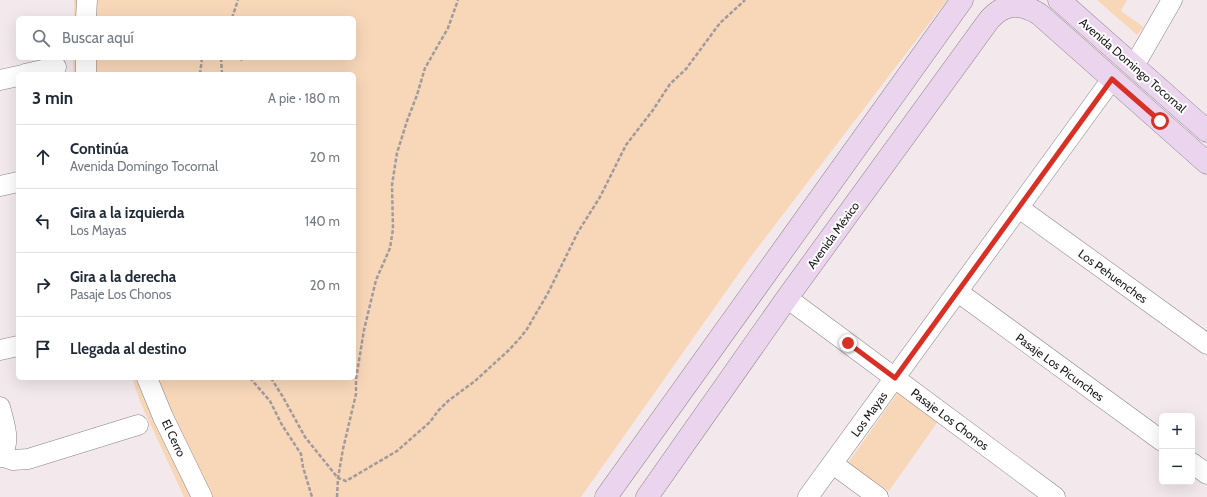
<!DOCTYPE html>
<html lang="es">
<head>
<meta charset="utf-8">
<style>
  body { margin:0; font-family:Cabin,sans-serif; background:#f2f2f3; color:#1f2937 }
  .controls { position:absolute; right:12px; bottom:12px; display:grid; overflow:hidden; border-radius:6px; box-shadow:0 4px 16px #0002 }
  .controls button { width:36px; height:36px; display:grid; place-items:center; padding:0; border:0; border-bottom:1px solid #e0e1e3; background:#fff; color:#1f2937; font:20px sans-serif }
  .stop { position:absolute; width:12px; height:12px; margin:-9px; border:3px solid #d93025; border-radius:50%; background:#fff }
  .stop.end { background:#d93025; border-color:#fff; box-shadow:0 1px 4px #0008 }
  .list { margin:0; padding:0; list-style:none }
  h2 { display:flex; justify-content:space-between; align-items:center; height:52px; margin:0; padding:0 16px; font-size:17px }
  h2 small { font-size:13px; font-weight:400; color:#747a83 }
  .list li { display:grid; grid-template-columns:26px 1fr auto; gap:12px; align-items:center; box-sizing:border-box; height:64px; padding:0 16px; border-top:1px solid #e0e1e3 }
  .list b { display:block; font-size:15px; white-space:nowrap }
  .list p { margin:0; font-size:13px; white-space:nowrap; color:#747a83 }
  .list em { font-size:13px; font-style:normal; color:#747a83 }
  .icon { flex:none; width:22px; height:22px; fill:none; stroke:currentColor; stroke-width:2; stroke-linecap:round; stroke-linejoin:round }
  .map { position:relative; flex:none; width:1207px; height:497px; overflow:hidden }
  .search { position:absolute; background:#fff; box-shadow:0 4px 16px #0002; left:16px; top:16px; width:340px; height:44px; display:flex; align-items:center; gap:10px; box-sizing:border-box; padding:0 14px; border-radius:6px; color:#747a83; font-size:15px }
  .panel { position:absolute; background:#fff; box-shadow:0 4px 16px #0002; left:16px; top:72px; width:340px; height:308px; border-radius:6px }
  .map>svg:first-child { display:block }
</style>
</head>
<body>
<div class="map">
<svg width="1207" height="497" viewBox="0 0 1207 497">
  <rect width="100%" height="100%" fill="#f3e9ec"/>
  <!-- green -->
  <path fill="#f8d7b9" d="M 74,0 L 947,0 L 749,259 L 581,497 L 184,497 L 141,404 L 132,378 L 354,378 L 354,74 L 73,74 L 73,58 L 354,58 L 354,18 L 74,18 Z
    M 1097,0 L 1127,0 L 1121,11 L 1144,27 L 1137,35 Z
    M 899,391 L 939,420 L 889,491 L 848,463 Z"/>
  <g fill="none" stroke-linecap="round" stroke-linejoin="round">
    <!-- minor casing -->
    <g stroke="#898083" stroke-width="21">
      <path id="minor" d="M 86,18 L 87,0
        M 86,58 L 86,74
        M 1134,66 L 1172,0
        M 25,74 L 56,67
        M 0,80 L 18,76
        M 0,186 L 18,182
        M 1019,208 L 1207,344
        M 958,292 L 1162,441
        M 787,298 L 1055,497
        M 0,350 L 18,346
        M 147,378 L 163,417 L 202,497
        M 0,407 C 4,424 12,442 0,457
        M 1,456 L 13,460 L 28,459 L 138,425
        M 1192,463 L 1207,474
        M 833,464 L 878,497
        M 808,497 L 1112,79"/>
    </g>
    <!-- secondary casing -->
    <g stroke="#898083" stroke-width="23">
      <path id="secondary" d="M 1059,0 L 1207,131
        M 606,497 L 962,0
        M 647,497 L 787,298 L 989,20 C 1004,3 1020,2 1039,14 L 1207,163"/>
    </g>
    <!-- path -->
    <path stroke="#a19a9c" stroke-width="2.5" stroke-dasharray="4 2" stroke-linecap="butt" d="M 232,18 L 238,0
      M 221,58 L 222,74
      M 239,58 L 244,61
      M 200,74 L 202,58
      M 250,378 L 270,401 L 282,425 L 301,454 L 303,467 L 312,497
      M 271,378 L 283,397 L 305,437 L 338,478 L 346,481 L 397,451 L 430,422 L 438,411 L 448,401 L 475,381 L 509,350 L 520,338 L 527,329 L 548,293 L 578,232 L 600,197 L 626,145 L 653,110 L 670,84 L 686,69 L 720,23 L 745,0
      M 337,497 L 338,478 L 343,449 L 356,394 L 356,379 L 364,330 L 376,280 L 390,248 L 393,229 L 392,185 L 397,153 L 407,121 L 417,95 L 425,68 L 448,28 L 458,0"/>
    <!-- minor -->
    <use href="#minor" stroke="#fff" stroke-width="20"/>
    <!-- secondary -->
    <use href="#secondary" stroke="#ebd5ee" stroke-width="22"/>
  </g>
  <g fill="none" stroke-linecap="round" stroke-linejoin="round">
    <!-- route -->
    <path stroke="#d93025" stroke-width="5" d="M 848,343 L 895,378 L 1112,79 L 1160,121"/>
  </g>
  <g text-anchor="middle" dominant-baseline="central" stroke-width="4" stroke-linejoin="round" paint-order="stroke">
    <!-- street labels -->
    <g font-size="12" fill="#1b1718" stroke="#fff">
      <text transform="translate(1133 65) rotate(41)">Avenida Domingo Tocornal</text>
      <text transform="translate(833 235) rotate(-54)">Avenida México</text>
      <text transform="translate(1113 276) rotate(36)">Los Pehuenches</text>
      <text transform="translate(1060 367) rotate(36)">Pasaje Los Picunches</text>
      <text transform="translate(869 414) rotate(-54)">Los Mayas</text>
      <text transform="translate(950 419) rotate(37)">Pasaje Los Chonos</text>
      <text transform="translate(174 438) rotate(65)">El Cerro</text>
    </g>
  </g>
</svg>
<div class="controls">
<button>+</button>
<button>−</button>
</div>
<div class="stop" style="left:1160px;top:121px"></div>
<div class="stop end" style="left:848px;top:343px"></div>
<div class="search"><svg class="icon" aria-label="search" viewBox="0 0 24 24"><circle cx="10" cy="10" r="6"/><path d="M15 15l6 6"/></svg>Buscar aquí</div>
<section class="panel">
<h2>3 min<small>A pie · 180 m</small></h2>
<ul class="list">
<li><svg class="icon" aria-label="ahead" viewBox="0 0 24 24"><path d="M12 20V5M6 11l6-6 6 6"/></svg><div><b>Continúa</b><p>Avenida Domingo Tocornal</p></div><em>20 m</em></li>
<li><svg class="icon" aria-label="left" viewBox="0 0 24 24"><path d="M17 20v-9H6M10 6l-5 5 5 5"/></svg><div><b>Gira a la izquierda</b><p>Los Mayas</p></div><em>140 m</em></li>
<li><svg class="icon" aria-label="right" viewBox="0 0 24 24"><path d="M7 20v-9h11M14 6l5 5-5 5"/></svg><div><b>Gira a la derecha</b><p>Pasaje Los Chonos</p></div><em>20 m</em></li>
<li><svg class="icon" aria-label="arrive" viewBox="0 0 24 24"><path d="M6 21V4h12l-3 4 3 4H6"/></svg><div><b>Llegada al destino</b></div></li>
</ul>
</section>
</div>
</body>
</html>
